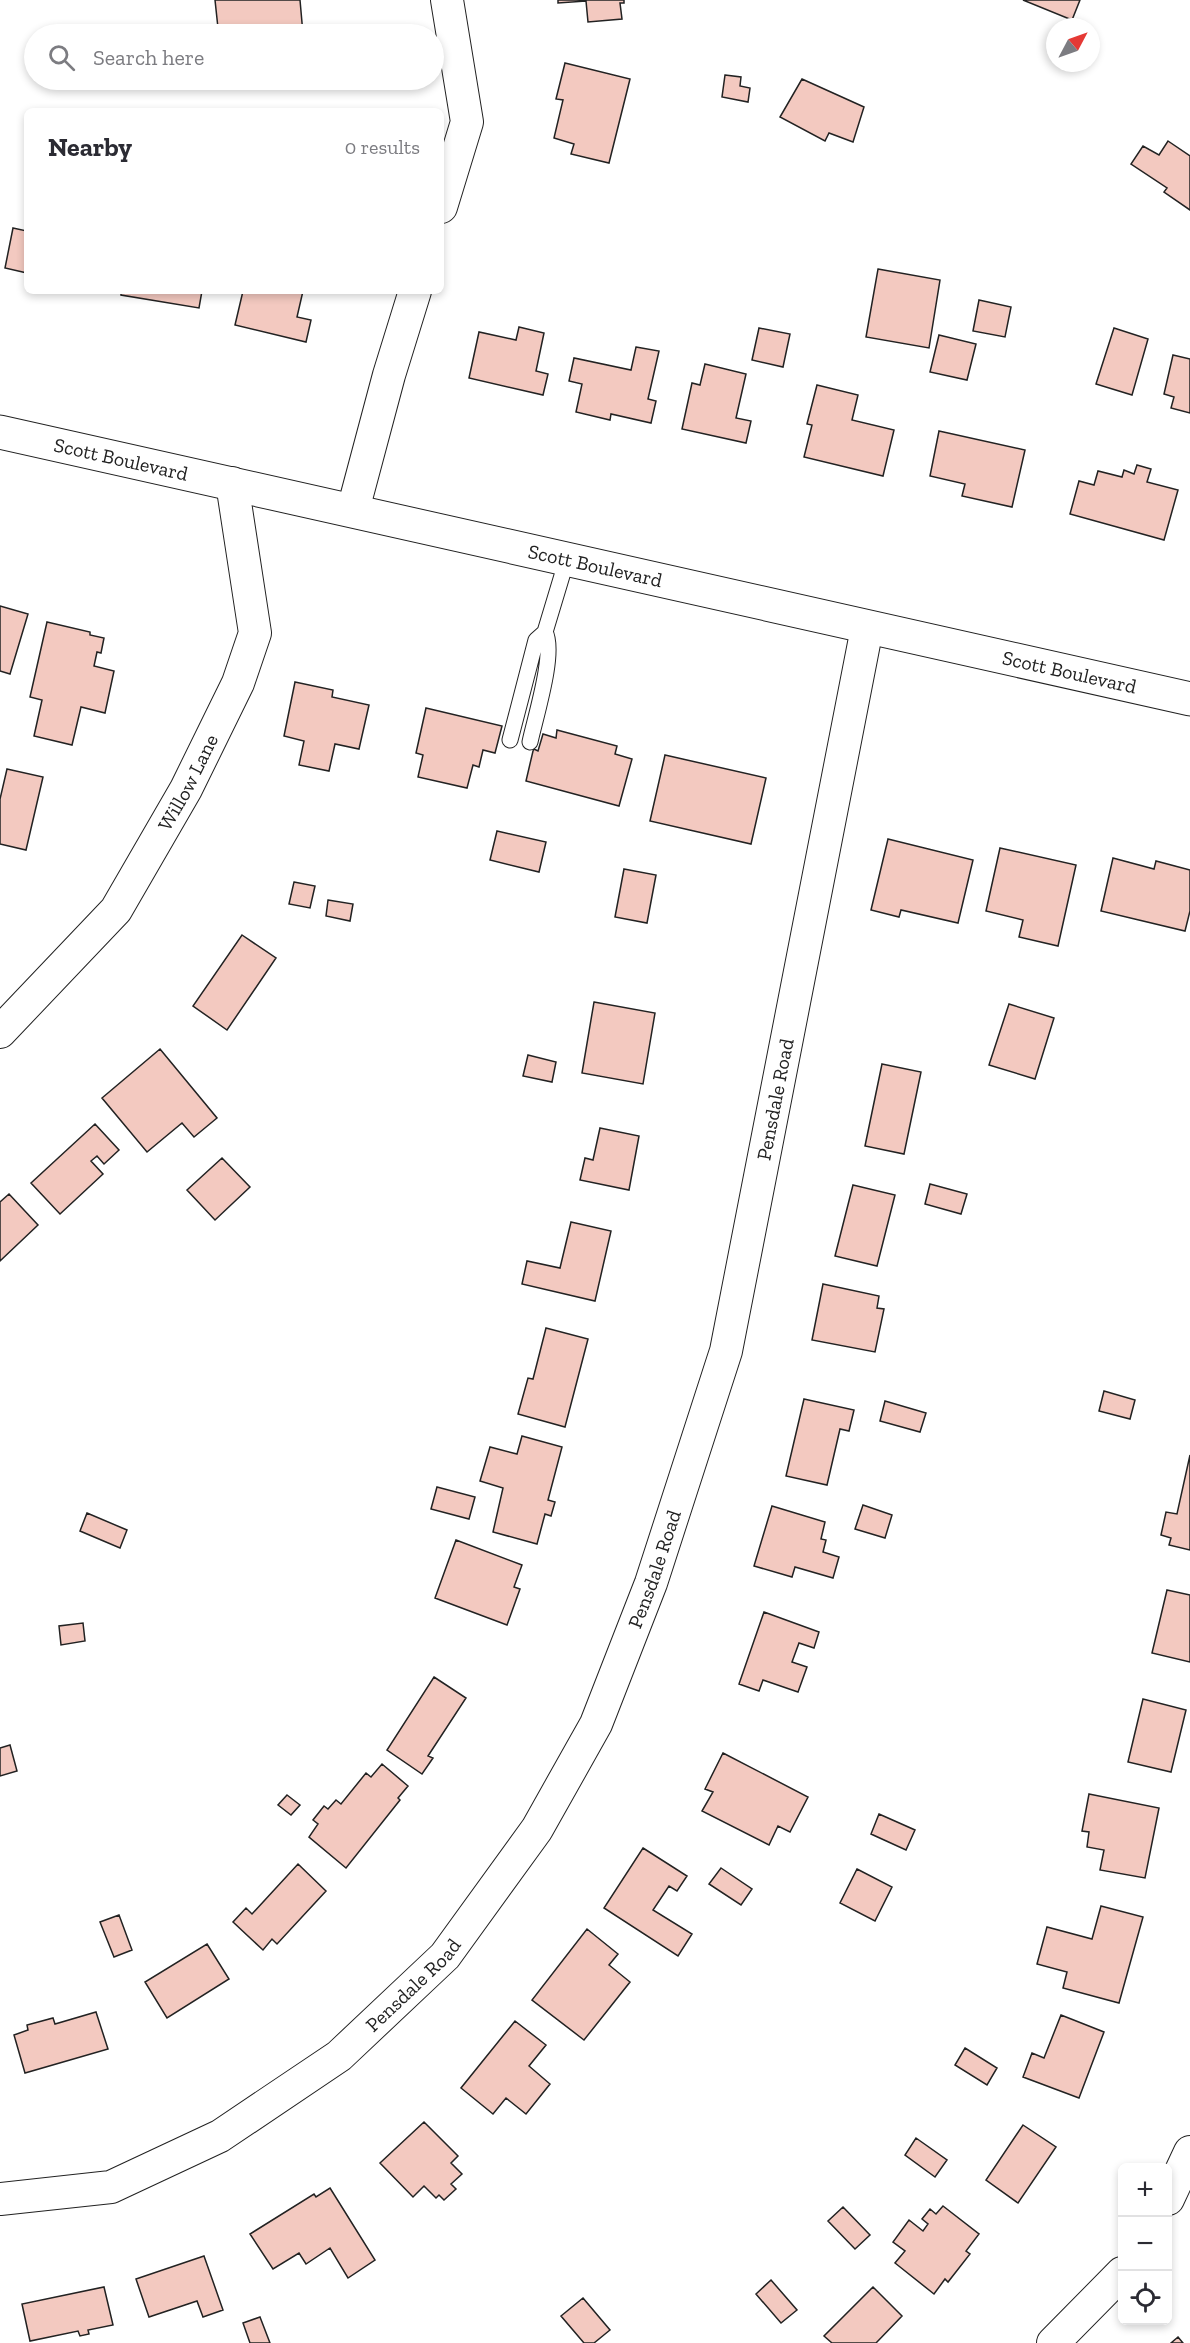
<!DOCTYPE html>
<html lang="en">
<head>
<meta charset="utf-8">
<style>
  body { margin:0; font-family:"Zilla Slab",serif; background:#f7f7f7; color:#2b2b33 }
  .controls { position:absolute; right:18px; bottom:18px; display:grid; overflow:hidden; border-radius:9px; box-shadow:0 3px 9px #0003 }
  .controls button { width:54px; height:54px; display:grid; place-items:center; padding:0; border:0; border-bottom:2px solid #e1e1e2; background:#fff; color:#2b2b33; font:30px sans-serif }
  .compass { position:absolute; left:1046px; top:18px; width:54px; height:54px; border-radius:50%; background:#fff; box-shadow:0 3px 9px #0003; rotate:49deg }
  .list { margin:0; padding:0; list-style:none }
  h2 { display:flex; justify-content:space-between; align-items:center; height:78px; margin:0; padding:0 24px; font-size:26px }
  h2 small { font-size:20px; font-weight:400; color:#7c7c81 }
  .icon { flex:none; width:33px; height:33px; fill:none; stroke:currentColor; stroke-width:2; stroke-linecap:round; stroke-linejoin:round }
  .map { position:relative; flex:none; width:1190px; height:2343px; overflow:hidden }
  .search { position:absolute; background:#fff; box-shadow:0 3px 9px #0003; left:24px; top:24px; width:420px; height:66px; display:flex; align-items:center; gap:15px; box-sizing:border-box; padding:0 21px; border-radius:33px; color:#7c7c81; font-size:22px }
  .panel { position:absolute; background:#fff; box-shadow:0 3px 9px #0003; left:24px; top:108px; width:420px; height:186px; border-radius:9px }
  .map>svg:first-child { display:block }
</style>
</head>
<body>
<div class="map">
<svg width="1190" height="2343" viewBox="0 0 1190 2343">
  <rect width="100%" height="100%" fill="#fff"/>
  <!-- building -->
  <path fill="#f3c9c0" stroke="#222" stroke-width="1.5" d="M 215,0 L 300,0 L 303,34 L 251,34 L 250,25 L 218,28 Z
    M 558,0 L 624,0 L 624,3 L 620,3 L 622,19 L 588,22 L 586,1 L 558,3 Z
    M 1023,0 L 1080,0 L 1072,20 Z
    M 565,63 L 630,79 L 609,163 L 571,154 L 574,144 L 554,138 L 563,100 L 556,99 Z
    M 725,75 L 741,77 L 740,86 L 750,88 L 748,102 L 722,97 Z
    M 802,79 L 864,107 L 853,142 L 829,133 L 825,141 L 780,117 Z
    M 1168,141 L 1190,156 L 1190,210 L 1164,192 L 1167,188 L 1131,164 L 1143,146 L 1159,155 Z
    M 13,228 L 27,231 L 27,273 L 5,268 Z
    M 878,269 L 940,280 L 929,348 L 866,337 Z
    M 121,291 L 202,291 L 199,308 L 121,295 Z
    M 243,291 L 303,291 L 297,317 L 311,320 L 306,342 L 235,325 Z
    M 979,300 L 1011,307 L 1005,337 L 973,331 Z
    M 519,327 L 544,333 L 536,371 L 548,374 L 543,395 L 469,378 L 479,332 L 516,340 Z
    M 759,328 L 790,334 L 783,367 L 752,360 Z
    M 1114,328 L 1148,339 L 1132,395 L 1096,384 Z
    M 939,335 L 976,344 L 967,380 L 930,372 Z
    M 636,347 L 659,351 L 648,399 L 656,401 L 651,423 L 611,414 L 610,420 L 576,412 L 582,384 L 569,381 L 574,358 L 631,370 Z
    M 1173,355 L 1190,359 L 1190,413 L 1171,408 L 1174,397 L 1164,394 Z
    M 705,364 L 746,374 L 736,418 L 751,421 L 746,443 L 682,429 L 692,383 L 700,385 Z
    M 817,385 L 858,395 L 852,420 L 894,430 L 883,476 L 804,457 L 812,425 L 807,424 Z
    M 939,431 L 1025,450 L 1012,507 L 962,496 L 965,484 L 930,476 Z
    M 1137,465 L 1151,469 L 1147,482 L 1178,490 L 1164,540 L 1070,514 L 1079,481 L 1094,485 L 1098,471 L 1122,477 L 1124,470 L 1134,474 Z
    M 0,606 L 28,614 L 10,674 L 0,671 Z
    M 47,622 L 90,632 L 90,635 L 104,638 L 101,653 L 97,652 L 94,666 L 114,671 L 105,713 L 81,707 L 72,745 L 34,736 L 42,700 L 30,697 Z
    M 295,682 L 333,690 L 332,697 L 369,705 L 359,749 L 335,744 L 329,771 L 299,765 L 304,741 L 284,736 Z
    M 426,708 L 502,726 L 495,753 L 483,750 L 479,767 L 473,765 L 467,788 L 418,777 L 423,755 L 416,753 Z
    M 557,730 L 617,746 L 615,754 L 632,759 L 619,806 L 526,781 L 533,751 L 534,749 L 538,751 L 543,734 L 556,738 Z
    M 665,755 L 766,778 L 751,844 L 650,821 Z
    M 7,769 L 43,777 L 26,850 L 0,844 L 0,799 Z
    M 497,831 L 546,842 L 539,872 L 490,860 Z
    M 888,839 L 973,860 L 958,923 L 901,910 L 899,917 L 871,910 Z
    M 1000,848 L 1076,865 L 1058,946 L 1019,937 L 1023,920 L 986,911 Z
    M 1113,858 L 1154,869 L 1156,861 L 1190,870 L 1190,911 L 1185,931 L 1101,911 Z
    M 624,869 L 656,875 L 647,923 L 615,917 Z
    M 294,882 L 315,886 L 310,908 L 289,904 Z
    M 328,900 L 353,904 L 350,921 L 326,916 Z
    M 242,935 L 276,958 L 227,1030 L 193,1006 Z
    M 594,1002 L 655,1013 L 643,1084 L 582,1073 Z
    M 1009,1004 L 1054,1018 L 1035,1079 L 989,1065 Z
    M 160,1049 L 217,1118 L 194,1137 L 182,1123 L 147,1152 L 102,1098 Z
    M 528,1055 L 556,1062 L 552,1082 L 523,1076 Z
    M 882,1064 L 921,1072 L 904,1154 L 865,1146 Z
    M 95,1124 L 119,1150 L 104,1164 L 97,1156 L 91,1161 L 103,1174 L 60,1214 L 31,1183 Z
    M 600,1128 L 639,1136 L 629,1190 L 580,1180 L 585,1158 L 593,1160 Z
    M 222,1158 L 250,1187 L 215,1220 L 187,1190 Z
    M 930,1184 L 967,1194 L 961,1214 L 925,1204 Z
    M 853,1185 L 895,1195 L 877,1266 L 835,1256 Z
    M 9,1194 L 38,1225 L 0,1261 L 0,1202 Z
    M 571,1222 L 611,1231 L 595,1301 L 522,1284 L 527,1261 L 560,1268 Z
    M 823,1284 L 879,1296 L 877,1308 L 884,1309 L 875,1352 L 812,1340 Z
    M 546,1328 L 588,1339 L 565,1427 L 518,1414 L 528,1378 L 533,1379 Z
    M 1104,1391 L 1135,1400 L 1130,1419 L 1099,1411 Z
    M 804,1399 L 854,1410 L 849,1431 L 840,1429 L 827,1485 L 786,1476 Z
    M 885,1401 L 926,1413 L 920,1432 L 880,1421 Z
    M 522,1436 L 562,1447 L 548,1500 L 555,1502 L 551,1516 L 545,1514 L 537,1544 L 493,1532 L 503,1488 L 480,1481 L 490,1447 L 517,1454 Z
    M 1190,1455 L 1190,1550 L 1169,1545 L 1171,1538 L 1161,1535 L 1166,1512 L 1177,1514 Z
    M 437,1487 L 475,1497 L 469,1519 L 431,1509 Z
    M 863,1505 L 892,1515 L 885,1538 L 855,1529 Z
    M 772,1506 L 825,1522 L 821,1539 L 826,1540 L 823,1552 L 839,1557 L 833,1578 L 795,1567 L 792,1577 L 754,1566 Z
    M 87,1513 L 127,1530 L 120,1548 L 80,1531 Z
    M 456,1540 L 522,1565 L 514,1587 L 520,1589 L 507,1625 L 435,1598 Z
    M 1167,1590 L 1190,1595 L 1190,1662 L 1152,1653 Z
    M 764,1612 L 819,1632 L 814,1648 L 799,1643 L 792,1662 L 807,1667 L 798,1692 L 763,1680 L 759,1691 L 739,1684 Z
    M 83,1623 L 85,1641 L 61,1645 L 59,1626 Z
    M 434,1677 L 466,1698 L 428,1756 L 433,1758 L 422,1774 L 387,1750 Z
    M 1143,1699 L 1186,1710 L 1171,1772 L 1128,1762 Z
    M 10,1745 L 17,1771 L 0,1776 L 0,1748 Z
    M 723,1753 L 808,1797 L 790,1832 L 778,1826 L 769,1845 L 702,1811 L 713,1792 L 705,1789 Z
    M 382,1764 L 408,1786 L 398,1798 L 400,1800 L 346,1868 L 309,1837 L 318,1824 L 313,1820 L 324,1806 L 328,1809 L 336,1800 L 341,1804 L 366,1773 L 371,1777 Z
    M 1089,1794 L 1159,1808 L 1145,1878 L 1100,1870 L 1104,1850 L 1087,1847 L 1089,1832 L 1082,1831 Z
    M 287,1795 L 300,1805 L 291,1815 L 278,1805 Z
    M 879,1814 L 915,1830 L 906,1850 L 871,1834 Z
    M 643,1848 L 687,1876 L 677,1891 L 669,1886 L 653,1910 L 692,1934 L 678,1956 L 604,1908 Z
    M 298,1864 L 326,1891 L 277,1944 L 272,1939 L 263,1950 L 233,1922 L 246,1908 L 252,1914 Z
    M 721,1868 L 752,1889 L 741,1905 L 709,1884 Z
    M 857,1869 L 892,1887 L 875,1921 L 840,1903 Z
    M 1101,1906 L 1143,1917 L 1119,2003 L 1063,1988 L 1067,1972 L 1037,1964 L 1047,1927 L 1092,1939 Z
    M 119,1915 L 132,1950 L 114,1957 L 100,1922 Z
    M 587,1929 L 618,1954 L 609,1965 L 630,1982 L 584,2040 L 532,2000 Z
    M 207,1944 L 229,1979 L 167,2018 L 145,1982 Z
    M 96,2012 L 108,2049 L 25,2073 L 14,2035 L 28,2030 L 27,2025 L 53,2018 L 55,2024 Z
    M 1061,2015 L 1104,2032 L 1079,2098 L 1023,2077 L 1032,2053 L 1044,2058 Z
    M 515,2021 L 546,2045 L 529,2066 L 550,2084 L 526,2114 L 506,2098 L 493,2114 L 461,2088 Z
    M 965,2048 L 997,2068 L 987,2085 L 955,2065 Z
    M 424,2122 L 458,2156 L 451,2163 L 462,2174 L 451,2184 L 456,2189 L 444,2200 L 439,2195 L 436,2198 L 424,2186 L 413,2197 L 380,2163 Z
    M 1023,2125 L 1056,2147 L 1018,2203 L 986,2180 Z
    M 916,2138 L 947,2160 L 935,2177 L 905,2155 Z
    M 330,2188 L 375,2260 L 348,2278 L 330,2248 L 306,2264 L 299,2253 L 273,2269 L 250,2234 L 314,2194 L 316,2197 Z
    M 943,2206 L 979,2234 L 966,2251 L 970,2254 L 948,2282 L 945,2279 L 934,2294 L 895,2263 L 905,2251 L 893,2242 L 909,2220 L 923,2231 L 928,2224 L 922,2219 L 930,2209 L 936,2214 Z
    M 843,2207 L 870,2235 L 855,2249 L 828,2221 Z
    M 204,2256 L 223,2310 L 203,2317 L 197,2301 L 149,2317 L 136,2279 Z
    M 771,2280 L 797,2310 L 781,2323 L 756,2294 Z
    M 104,2287 L 113,2325 L 88,2330 L 89,2334 L 80,2336 L 78,2331 L 30,2341 L 22,2304 Z
    M 873,2287 L 902,2316 L 876,2343 L 832,2343 L 824,2336 Z
    M 583,2298 L 610,2330 L 594,2343 L 584,2343 L 561,2316 Z
    M 260,2317 L 270,2343 L 250,2343 L 243,2323 Z
    M 1178,2337 L 1183,2343 L 1171,2343 Z"/>
  <g fill="none" stroke-linecap="round" stroke-linejoin="round">
    <!-- service casing -->
    <g stroke="#222" stroke-width="17">
      <path id="service" d="M 510,740 L 536,640 L 545,632
        M 530,742 C 535,718 556,652 545,632 L 567,559"/>
    </g>
    <!-- minor casing -->
    <g stroke="#222" stroke-width="34">
      <g id="minor">
        <path d="M 441,207 L 467,122 L 447,0"/>
        <path d="M 353,510 L 389,375 L 415,291"/>
        <path id="s1" d="M 0,1032 L 116,910 L 186,789 L 238,683 L 255,633 L 232,483"/>
        <path id="s2" d="M 0,2199 L 111,2187 L 220,2136 L 339,2056 L 445,1956 L 537,1829 L 596,1724 L 651,1583 L 726,1351 L 867,628"/>
        <path d="M 1168,2199 L 1190,2152"/>
        <path d="M 1053,2343 L 1122,2273"/>
      </g>
    </g>
    <!-- trunk casing -->
    <g stroke="#222" stroke-width="35">
      <g id="trunk">
        <path id="s3" d="M 0,432 L 1190,699"/>
      </g>
    </g>
    <!-- service -->
    <use href="#service" stroke="#fff" stroke-width="15"/>
    <!-- minor -->
    <use href="#minor" stroke="#fff" stroke-width="32"/>
    <!-- trunk -->
    <use href="#trunk" stroke="#fff" stroke-width="33"/>
  </g>
  <g text-anchor="middle" dominant-baseline="central" stroke-width="4.5" stroke-linejoin="round" paint-order="stroke">
    <!-- street labels -->
    <g font-size="20" fill="#222" stroke="#fff">
      <text stroke="none"><textPath href="#s3" startOffset="124">Scott Boulevard</textPath></text>
      <text stroke="none"><textPath href="#s3" startOffset="610">Scott Boulevard</textPath></text>
      <text stroke="none"><textPath href="#s3" startOffset="1096">Scott Boulevard</textPath></text>
      <text stroke="none"><textPath href="#s1" startOffset="315">Willow Lane</textPath></text>
      <text stroke="none"><textPath href="#s2" startOffset="1450">Pensdale Road</textPath></text>
      <text stroke="none"><textPath href="#s2" startOffset="964">Pensdale Road</textPath></text>
      <text stroke="none"><textPath href="#s2" startOffset="478">Pensdale Road</textPath></text>
    </g>
  </g>
</svg>
<div class="controls">
<button>+</button>
<button>−</button>
<button><svg class="icon" aria-label="locate" viewBox="0 0 24 24"><circle cx="12" cy="12" r="6"/><path d="M12 2v4M12 18v4M2 12h4M18 12h4"/></svg></button>
</div>
<svg class="compass" viewBox="-18 -18 36 36"><path d="M0-13l5 13h-10z" fill="#e53935"/><path d="M0 13l5-13h-10z" fill="#7c7c81"/></svg>
<div class="search"><svg class="icon" aria-label="search" viewBox="0 0 24 24"><circle cx="10" cy="10" r="6"/><path d="M15 15l6 6"/></svg>Search here</div>
<section class="panel">
<h2>Nearby<small>0 results</small></h2>
<ul class="list">
</ul>
</section>
</div>
</body>
</html>
